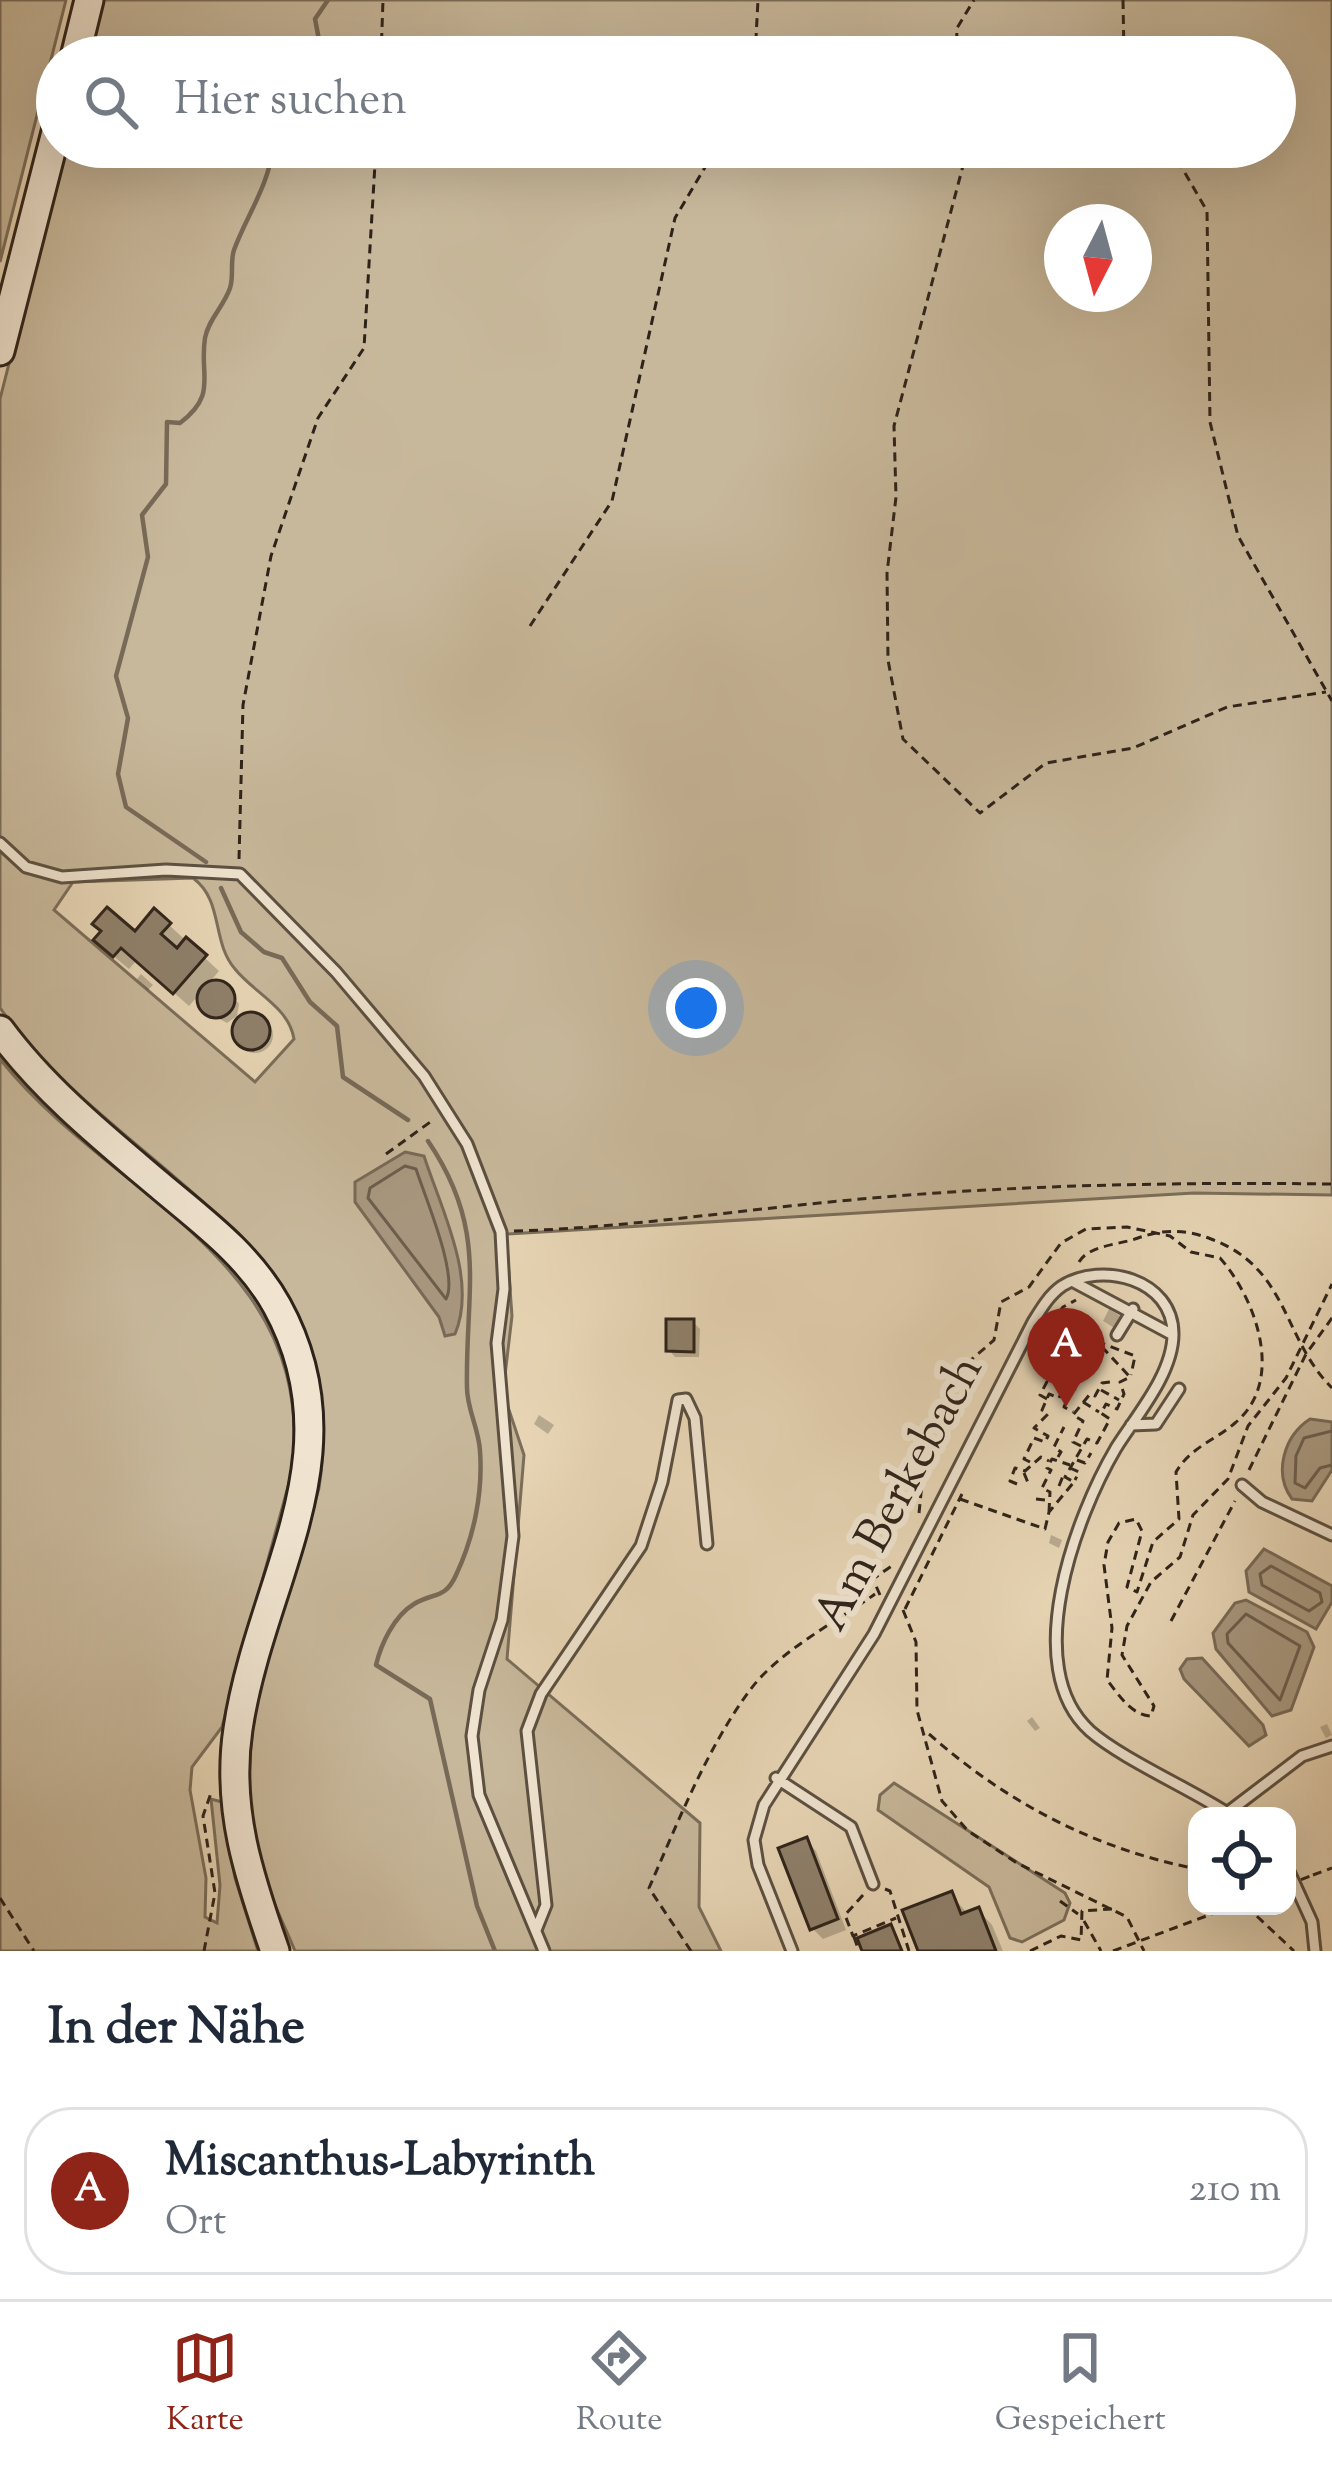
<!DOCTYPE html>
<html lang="de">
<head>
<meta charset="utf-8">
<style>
  body { margin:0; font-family:"Sorts Mill Goudy",serif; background:#f6f6f7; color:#1f2937 }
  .controls { position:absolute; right:36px; bottom:36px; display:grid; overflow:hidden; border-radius:24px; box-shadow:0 12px 48px #0002 }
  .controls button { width:108px; height:108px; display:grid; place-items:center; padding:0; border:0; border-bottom:3px solid #e0e1e3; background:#fff; color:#1f2937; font:60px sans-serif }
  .compass { position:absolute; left:1044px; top:204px; width:108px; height:108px; border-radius:50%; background:#fff; box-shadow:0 12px 48px #0002; rotate:186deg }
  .you { position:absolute; left:696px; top:1008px; width:42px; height:42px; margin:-30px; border:9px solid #fff; border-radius:50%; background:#1a73e8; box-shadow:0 0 0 18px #1a73e833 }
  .badge { display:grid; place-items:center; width:78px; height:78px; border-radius:50%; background:#8f2418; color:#fff; font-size:39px; font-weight:700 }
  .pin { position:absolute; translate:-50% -99px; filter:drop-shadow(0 3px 6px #0008) }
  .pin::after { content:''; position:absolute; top:63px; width:42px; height:36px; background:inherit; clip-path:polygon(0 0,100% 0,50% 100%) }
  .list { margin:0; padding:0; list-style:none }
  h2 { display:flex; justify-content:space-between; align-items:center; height:156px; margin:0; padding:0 48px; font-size:51px }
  h2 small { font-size:39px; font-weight:400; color:#747a83 }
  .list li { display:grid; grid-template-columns:78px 1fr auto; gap:36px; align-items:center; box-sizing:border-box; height:168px; margin:0 24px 24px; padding:0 24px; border:3px solid #e0e1e3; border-radius:48px }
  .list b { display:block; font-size:45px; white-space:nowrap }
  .list p { margin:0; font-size:39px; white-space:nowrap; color:#747a83 }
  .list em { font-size:39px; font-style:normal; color:#747a83 }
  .icon { flex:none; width:66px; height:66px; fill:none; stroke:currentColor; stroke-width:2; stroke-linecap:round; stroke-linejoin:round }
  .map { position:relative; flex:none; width:1332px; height:1951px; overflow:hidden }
  .search { position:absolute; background:#fff; box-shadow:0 12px 48px #0002; left:36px; right:36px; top:36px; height:132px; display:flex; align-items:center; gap:30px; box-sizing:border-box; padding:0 42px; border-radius:66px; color:#747a83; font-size:45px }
  .sheet { height:348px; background:#fff }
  nav { display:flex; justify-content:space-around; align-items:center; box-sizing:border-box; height:168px; border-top:3px solid #e0e1e3; background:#fff; font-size:33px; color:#747a83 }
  nav a { display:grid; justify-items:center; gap:6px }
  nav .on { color:#8f2418 }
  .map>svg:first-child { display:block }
</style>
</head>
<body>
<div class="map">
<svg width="1332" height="1951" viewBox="0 0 1332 1951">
  <rect width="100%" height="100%" fill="#e8d6b6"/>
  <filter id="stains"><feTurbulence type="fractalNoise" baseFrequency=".00167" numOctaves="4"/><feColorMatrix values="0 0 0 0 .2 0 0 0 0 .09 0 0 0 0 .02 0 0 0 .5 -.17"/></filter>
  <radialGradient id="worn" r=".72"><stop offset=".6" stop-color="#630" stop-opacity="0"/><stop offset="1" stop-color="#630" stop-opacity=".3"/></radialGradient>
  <!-- green -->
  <path fill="#c8b89b" stroke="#7b6e5a" stroke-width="3" fill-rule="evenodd" d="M 0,0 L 66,0 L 0,262 Z
    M 100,0 L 1332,0 L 1332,1195 L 1194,1193 L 506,1234 L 512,1316 L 503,1392 L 524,1455 L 507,1659 L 700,1823 L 699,1907 L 721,1951 L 295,1951 C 280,1915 260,1877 254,1839 C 232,1717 288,1603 319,1488 C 358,1237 123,1179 0,1008 L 0,399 L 64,147 L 1275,147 L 1275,57 L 87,57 ZM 1062,222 L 1134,222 L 1134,294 L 1062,294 ZM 193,878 C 224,901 211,941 235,969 C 254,993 289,1007 294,1039 L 255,1082 L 54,910 L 73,882 Z
    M 0,1059 C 110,1198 318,1257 292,1472 L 222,1727 L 192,1767 L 190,1790 L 206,1878 L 205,1917 L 217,1923 L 220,1885 L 211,1799 L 222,1802 L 235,1878 L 258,1951 L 0,1951 Z
    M 894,1783 L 1065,1893 L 1070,1903 L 1064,1920 L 1022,1942 L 1010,1938 L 989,1887 L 878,1810 L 880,1795 Z"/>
  <!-- water -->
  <path fill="#a99981" stroke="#786a58" stroke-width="3" d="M 405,1152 L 424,1156 C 441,1209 478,1279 455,1334 L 445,1336 L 439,1317 L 355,1202 L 355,1182 Z
    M 1310,1419 L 1332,1422 L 1332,1470 L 1312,1501 L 1292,1499 C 1273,1473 1284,1436 1310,1419 Z
    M 1264,1549 L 1332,1586 L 1332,1602 L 1316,1629 L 1249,1592 L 1246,1571 Z
    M 1246,1600 L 1307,1632 L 1314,1647 L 1291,1710 L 1272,1716 L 1216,1649 L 1213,1633 L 1235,1603 Z
    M 1202,1658 L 1263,1725 L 1266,1735 L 1249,1746 L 1184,1679 L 1180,1669 L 1187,1659 Z"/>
  <!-- shadow -->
  <path fill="#0003" d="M 169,925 L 219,971 L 209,983 L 224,986 L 239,1004 L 237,1016 L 227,1023 L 208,1013 L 200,1003 L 202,991 L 189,1006 L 137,960 L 129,969 L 111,954 L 135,935 Z
    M 141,974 L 153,985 L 148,990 L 137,979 Z
    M237 1035a18 18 0 1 1 36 0a18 18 0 1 1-36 0Z
    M 1109,1309 L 1122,1317 L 1116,1329 L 1103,1321 Z
    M 693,1322 L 700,1329 L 699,1357 L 675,1357 L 669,1350 Z
    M 539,1415 L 554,1425 L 548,1434 L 534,1424 Z
    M 1051,1535 L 1062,1540 L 1059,1548 L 1049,1543 Z
    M 1032,1717 L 1040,1728 L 1035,1731 L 1027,1721 Z
    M 1327,1724 L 1332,1735 L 1326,1738 L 1320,1727 Z
    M 806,1840 L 816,1851 L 846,1930 L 823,1939 L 812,1928 Z
    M 951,1895 L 968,1914 L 978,1910 L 992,1925 L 1003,1951 L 922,1951 Z"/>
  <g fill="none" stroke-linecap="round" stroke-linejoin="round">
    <!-- shore -->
    <path stroke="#6c5e4e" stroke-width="3" d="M 405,1166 L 416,1169 C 425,1197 459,1276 446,1299 L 368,1198 L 370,1188 Z
      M 1332,1431 L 1304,1438 L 1296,1456 L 1295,1483 L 1305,1488 L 1320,1468 L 1332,1465
      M 1271,1566 L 1320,1593 L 1322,1602 L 1309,1611 L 1262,1585 L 1260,1574 Z
      M 1246,1614 L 1300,1646 L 1280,1700 L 1228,1643 L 1227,1634 Z"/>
    <!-- stream -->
    <path stroke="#786a58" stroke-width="4.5" d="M 311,57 L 321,50 L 315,19 L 328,0
      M 206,862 L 126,807 L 118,774 L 128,718 L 116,676 L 148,557 L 142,515 L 166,484 L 167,422 L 180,423 C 218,394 199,376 205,338 C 208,320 224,306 230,288 C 234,277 230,261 234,250 C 246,217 269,185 273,147
      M 221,888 L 241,932 L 264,952 L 282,958 L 310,1002 L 337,1026 L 343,1077 L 408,1120
      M 428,1141 C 489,1231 465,1290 467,1388 C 467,1409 479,1429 480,1451 C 483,1493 474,1537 456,1575 C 445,1600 433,1592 414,1604 C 394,1616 381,1644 376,1665 L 430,1699 L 477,1906 L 495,1951"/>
  </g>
  <!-- building -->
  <path fill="#8f806b" stroke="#2e231a" stroke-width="3" d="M 107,907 L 135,931 L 154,908 L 171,923 L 161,934 L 177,948 L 186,937 L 207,955 L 173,994 L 121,948 L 113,957 L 93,940 L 101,931 L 92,924 Z
    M197 999a19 19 0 1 1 38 0a19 19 0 1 1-38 0Z
    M232 1031a19 19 0 1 1 38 0a19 19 0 1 1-38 0Z
    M 666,1319 L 694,1319 L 694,1352 L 666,1351 Z
    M 807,1837 L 838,1919 L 810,1930 L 778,1848 Z
    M 952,1891 L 961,1914 L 979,1907 L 996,1951 L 918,1951 L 902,1910 Z
    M 891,1924 L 902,1951 L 862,1951 L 857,1938 Z"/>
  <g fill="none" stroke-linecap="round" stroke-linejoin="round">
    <!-- service casing -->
    <g stroke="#5c5041" stroke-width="15">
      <path id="service" d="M 0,843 L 26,867 L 62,877 L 166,870 L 240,874 L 336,972 L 424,1076 L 467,1144 L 501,1232 L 504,1289 L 497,1343 L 513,1536 L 502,1620 L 479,1690 L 472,1736 L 479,1795 L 544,1951
        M 1072,1281 L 1173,1335
        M 1117,1335 L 1133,1309
        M 1131,1425 L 1156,1424 L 1179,1389
        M 1242,1485 L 1262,1502 L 1332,1535
        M 776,1778 L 851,1827 L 873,1884
        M 1227,1813 L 1302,1756 L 1332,1746
        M 1287,1867 L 1312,1922 L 1315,1951
        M 536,1930 L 546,1905 L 527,1731 L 541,1694 L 641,1546 L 662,1482 L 678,1400 L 686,1399 L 695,1418 L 707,1544
        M 792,1951 L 758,1865 L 754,1840 L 764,1805 L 874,1634 L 1033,1322 C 1041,1309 1049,1295 1062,1286 C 1102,1261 1173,1279 1173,1334 C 1173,1374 1136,1416 1116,1448 C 1076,1516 1019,1667 1090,1731 C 1122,1759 1193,1790 1232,1816"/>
    </g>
    <!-- secondary casing -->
    <g stroke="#2e231a" stroke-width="33">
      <path id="secondary" d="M 75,57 L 89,0
        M 0,351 L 57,128
        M 0,1030 C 45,1091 106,1140 164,1189 C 206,1224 250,1257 277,1306 C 359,1455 260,1580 238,1729 C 226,1808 249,1877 275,1951"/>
    </g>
    <!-- path -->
    <path stroke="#2e231a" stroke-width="3" stroke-dasharray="9 6" stroke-linecap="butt" d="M 1123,0 L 1124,57
      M 381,57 L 383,0
      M 755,57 L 758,0
      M 956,57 L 957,28 L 974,0
      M 968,147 L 894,426 L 896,497 L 887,573 L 888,660 L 903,739 L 980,813 L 1046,763 L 1133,748 L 1227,707 L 1326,692
      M 1170,147 L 1207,211 L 1210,422 L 1238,536 L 1332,701
      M 530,626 L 612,501 L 675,218 L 717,147
      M 239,859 L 243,705 L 271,556 L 318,418 L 364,348 L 376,147
      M 386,1154 L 433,1120
      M 514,1231 C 624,1228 731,1211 840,1201 C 1003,1185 1169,1182 1332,1184
      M 1079,1262 C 1089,1245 1119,1245 1138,1238 C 1164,1229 1185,1229 1211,1239 C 1289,1268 1282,1338 1332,1388
      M 1042,1336 L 1063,1307 L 1076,1300
      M 1073,1349 L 1093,1357 L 1091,1371
      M 1067,1358 L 1079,1364 L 1076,1372 L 1082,1374 L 1075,1390
      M 1101,1390 L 1119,1400
      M 1047,1399 L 1040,1395 L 1051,1374 L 1056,1376
      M 1066,1402 L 1064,1407 L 1073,1412
      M 1083,1402 L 1099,1412
      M 1081,1446 L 1073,1442 L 1083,1421 L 1073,1415 L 1090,1394 L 1095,1396 L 1102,1383 L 1110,1382
      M 1058,1457 L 1061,1452 L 1054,1447 L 1064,1427
      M 1077,1460 L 1085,1463 L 1091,1453
      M 1030,1462 L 1024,1459 L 1034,1438 L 1045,1442 L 1048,1436 L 1034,1428 L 1048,1414 L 1042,1410 L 1049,1394 L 1059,1398 L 1067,1381 L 1058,1376 L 1062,1367 L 1056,1364 L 1071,1348 L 1063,1345 L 1070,1331 L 1135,1356 L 1131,1375
      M 1070,1468 L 1079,1472 L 1075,1480
      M 1249,1470 L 1306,1354 L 1332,1318
      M 1024,1473 L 1029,1485
      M 1017,1484 L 1010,1481 L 1015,1468 L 1025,1471 L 1041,1457 L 1049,1461
      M 1059,1486 L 1063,1476
      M 960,1499 L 1045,1529 L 1049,1512 L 1074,1482 L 1065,1477 L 1087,1439 L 1097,1443 L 1110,1419 L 1101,1413 L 1106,1404 L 1117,1409 L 1124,1394 L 1120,1382 L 1130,1377 L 1102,1347 L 1107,1344
      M 1036,1499 L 1045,1500
      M 1049,1512 L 1050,1492 L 1042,1488 L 1051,1470 L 1047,1468 L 1052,1459 L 1070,1465
      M 919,1513 L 923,1474 L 937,1456 L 942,1419 L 971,1390 L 971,1360 L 994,1340 L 1001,1302 L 1029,1287 L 1061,1243 L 1086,1229 L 1127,1227 L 1170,1236 L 1191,1252 L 1220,1258 C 1256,1299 1286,1381 1235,1423 C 1214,1441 1191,1447 1176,1472 L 1179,1519 L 1153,1542 L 1137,1592 L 1127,1587 L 1142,1531 L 1136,1519 L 1119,1523 L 1108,1542 L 1104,1565 L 1112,1628 L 1107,1680 C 1119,1695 1131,1715 1151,1716 L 1154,1706 L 1122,1655 L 1127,1626 L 1151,1582 L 1180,1557 L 1193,1515 L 1228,1479 L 1248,1426 L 1286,1378 L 1332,1284
      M 880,1595 L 873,1579 L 893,1565
      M 905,1609 L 962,1494
      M 903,1610 L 916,1642 L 917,1710 L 942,1801 L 968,1831 L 1017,1863 L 1127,1917 L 1144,1951
      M 1171,1621 L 1235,1501
      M 929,1734 C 1007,1803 1095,1849 1197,1869
      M 1313,1875 L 1332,1868
      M 885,1889 L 890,1891 L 909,1951
      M 863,1895 L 845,1915 L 853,1936 L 896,1918
      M 0,1898 L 34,1951
      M 1060,1901 L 1078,1914
      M 1246,1906 L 1294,1951
      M 1084,1921 L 1101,1951
      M 854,1937 L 859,1951
      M 204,1951 L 215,1893 L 203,1816 L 212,1790
      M 691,1951 L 649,1888 C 678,1822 707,1748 750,1690 C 780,1650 835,1623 875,1594
      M 1030,1951 L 1061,1936 L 1081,1940 L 1082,1911 L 1112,1909
      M 1113,1951 L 1233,1906"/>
    <!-- service -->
    <use href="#service" stroke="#f0e4d0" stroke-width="9"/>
    <!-- secondary -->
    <use href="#secondary" stroke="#f0e4d0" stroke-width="27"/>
    <!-- path-bridge -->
    <path stroke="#2e231a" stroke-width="3" stroke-dasharray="9 6" stroke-linecap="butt" d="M 1287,1885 L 1313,1875"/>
  </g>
  <g text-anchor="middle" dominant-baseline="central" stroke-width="12" stroke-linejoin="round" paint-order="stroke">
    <!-- street labels -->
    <g font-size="48" fill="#2e231a" stroke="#f0e4d0">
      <text transform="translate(901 1494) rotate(-62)">Am Berkebach</text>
    </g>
  </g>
  <rect width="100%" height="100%" filter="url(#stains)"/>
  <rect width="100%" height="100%" fill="url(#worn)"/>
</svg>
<div class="controls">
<button><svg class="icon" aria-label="locate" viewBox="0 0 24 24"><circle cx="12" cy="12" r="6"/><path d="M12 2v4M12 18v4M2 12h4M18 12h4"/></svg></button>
</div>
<svg class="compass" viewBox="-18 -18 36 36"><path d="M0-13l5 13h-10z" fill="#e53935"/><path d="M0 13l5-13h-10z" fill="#747a83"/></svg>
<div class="you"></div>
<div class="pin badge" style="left:1066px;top:1407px">A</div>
<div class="search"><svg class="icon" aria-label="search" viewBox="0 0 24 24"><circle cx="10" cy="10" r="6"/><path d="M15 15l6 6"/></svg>Hier suchen</div>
</div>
<section class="sheet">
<h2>In der Nähe<small></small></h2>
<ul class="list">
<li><span class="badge">A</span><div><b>Miscanthus-Labyrinth</b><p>Ort</p></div><em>210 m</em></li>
</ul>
</section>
<nav>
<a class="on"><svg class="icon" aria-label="map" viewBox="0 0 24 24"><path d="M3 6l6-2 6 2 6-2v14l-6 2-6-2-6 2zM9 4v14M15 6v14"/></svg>Karte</a>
<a><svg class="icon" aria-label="directions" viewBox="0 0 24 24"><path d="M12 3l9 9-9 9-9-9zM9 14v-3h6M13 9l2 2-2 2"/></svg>Route</a>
<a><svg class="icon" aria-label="saved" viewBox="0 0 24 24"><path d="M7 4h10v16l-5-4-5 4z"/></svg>Gespeichert</a>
</nav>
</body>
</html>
